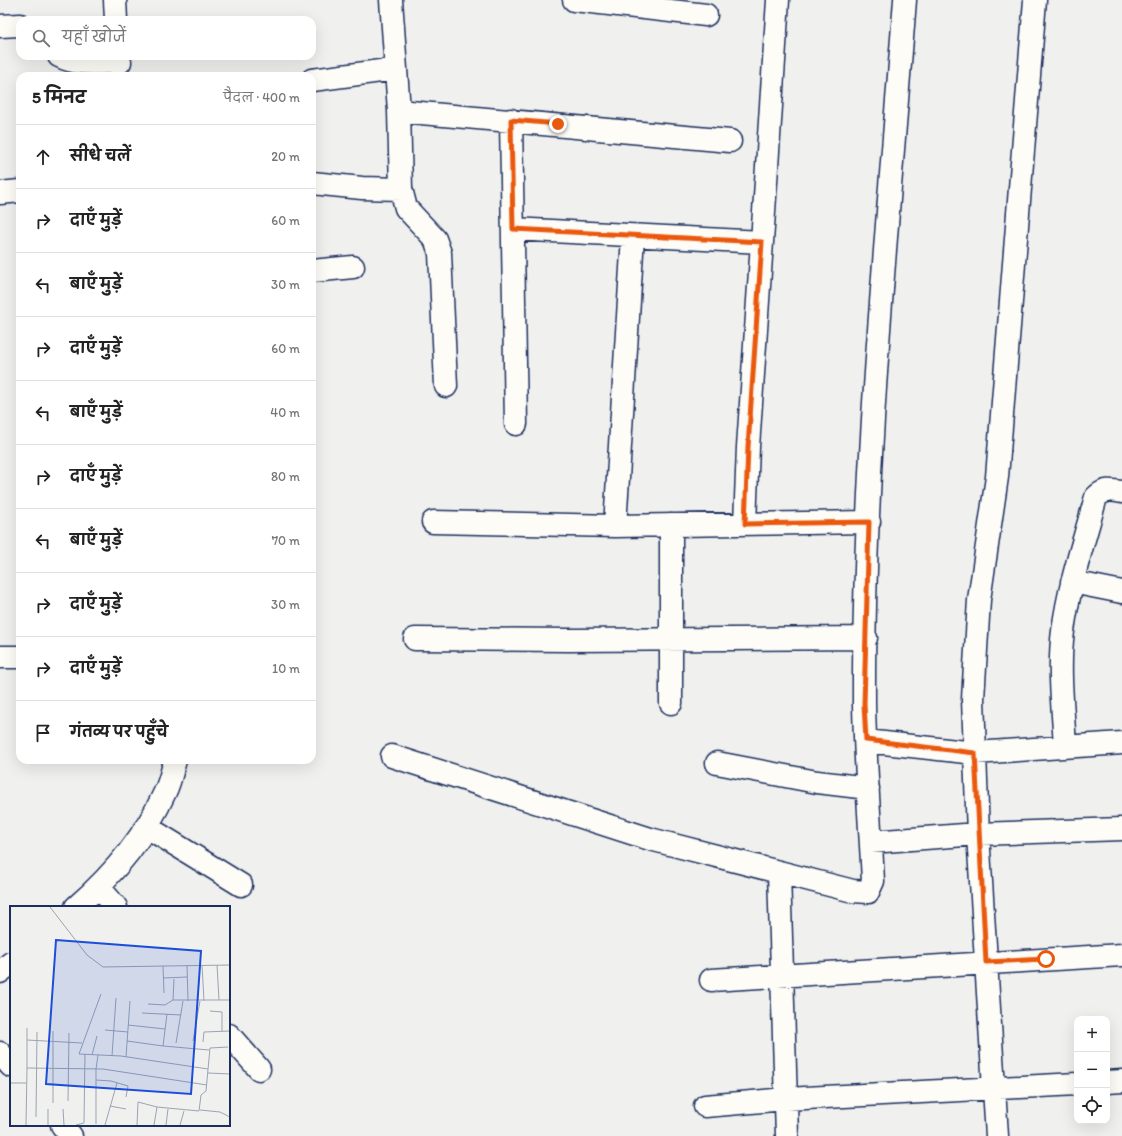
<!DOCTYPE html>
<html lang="hi">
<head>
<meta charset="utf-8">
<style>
  body { margin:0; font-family:Itim,"Playpen Sans Deva",sans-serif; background:#f6f6f6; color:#222 }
  .controls { position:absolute; right:12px; bottom:12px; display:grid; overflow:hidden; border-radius:8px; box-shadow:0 4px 16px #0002 }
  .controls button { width:36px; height:36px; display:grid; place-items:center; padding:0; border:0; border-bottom:1px solid #e0e0e0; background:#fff; color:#222; font:20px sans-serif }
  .stop { position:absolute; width:12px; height:12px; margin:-9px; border:3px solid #ea580c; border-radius:50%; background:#fff }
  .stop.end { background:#ea580c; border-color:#fff; box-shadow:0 1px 4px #0008 }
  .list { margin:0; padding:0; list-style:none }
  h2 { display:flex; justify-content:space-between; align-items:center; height:52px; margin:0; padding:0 16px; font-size:17px }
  h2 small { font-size:13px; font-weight:400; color:#767676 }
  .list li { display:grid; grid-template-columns:26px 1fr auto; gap:12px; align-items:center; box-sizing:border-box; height:64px; padding:0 16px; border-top:1px solid #e0e0e0 }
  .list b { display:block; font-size:15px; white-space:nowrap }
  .list em { font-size:13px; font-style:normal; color:#767676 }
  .icon { flex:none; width:22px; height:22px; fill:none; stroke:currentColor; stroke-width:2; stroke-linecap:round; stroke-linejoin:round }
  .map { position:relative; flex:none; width:1122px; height:1136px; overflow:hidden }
  .search { position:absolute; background:#fff; box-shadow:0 4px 16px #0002; left:16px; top:16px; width:300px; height:44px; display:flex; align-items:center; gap:10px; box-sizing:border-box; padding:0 14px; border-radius:12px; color:#767676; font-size:15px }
  .panel { position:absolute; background:#fff; box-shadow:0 4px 16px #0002; left:16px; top:72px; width:300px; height:692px; border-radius:12px }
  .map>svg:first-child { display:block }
</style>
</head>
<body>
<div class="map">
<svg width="1122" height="1136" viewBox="0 0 1122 1136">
  <rect width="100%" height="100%" fill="#f0f0ee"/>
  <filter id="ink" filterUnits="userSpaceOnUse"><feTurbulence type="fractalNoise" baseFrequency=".025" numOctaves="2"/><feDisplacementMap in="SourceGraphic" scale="8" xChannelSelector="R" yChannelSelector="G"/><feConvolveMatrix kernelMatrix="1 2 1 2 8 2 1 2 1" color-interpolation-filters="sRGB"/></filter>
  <g filter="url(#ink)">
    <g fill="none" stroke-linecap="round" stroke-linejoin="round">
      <!-- minor casing -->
      <g stroke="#1b2f5e" stroke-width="25">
        <path id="minor" d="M 115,0 L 116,20
          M 391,0 L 399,111 L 401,189 L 406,208 L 435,239 L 440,253 L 446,386
          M 574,0 L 706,15
          M 0,26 L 20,25
          M 59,56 C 78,66 99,62 120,62
          M 312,80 L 396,69
          M 399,111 L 730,141
          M 511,120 L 516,424
          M 312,183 L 362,188 L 401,189
          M 0,193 L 20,191
          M 513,229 L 762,242 L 778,0
          M 312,271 L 353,267
          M 433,522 L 615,526 L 869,522
          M 745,524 L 748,447 L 762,242
          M 615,526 L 633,236
          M 1072,582 L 1122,592
          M 415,639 L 569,640 L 866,638
          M 0,657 L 20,657
          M 671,703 L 671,525
          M 866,741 L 975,753 L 1122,743
          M 1065,747 C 1063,709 1058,669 1063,631 C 1069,585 1084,541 1096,497 C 1104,489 1111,490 1122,492
          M 392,756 L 650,839 L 853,891 L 868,892 L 873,881 C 870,822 865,762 864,704 C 863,469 887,234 905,0
          M 717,763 L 817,782 L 868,788
          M 147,827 L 241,885
          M 871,842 L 978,834 L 1122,829
          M 779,872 L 787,1136
          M 99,887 L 116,907
          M 76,907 C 113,875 145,837 165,792 C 170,782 172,771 175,760
          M 0,972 L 11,963
          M 711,980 L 1122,955
          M 229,1035 L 259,1069
          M 0,1053 L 11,1066
          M 1107,1082 L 1122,1081
          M 705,1106 L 786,1099 L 1077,1084
          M 62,1125 L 71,1136
          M 997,1136 L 978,834 L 973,699 L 979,600 L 997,477 L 1035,0"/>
      </g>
      <!-- minor -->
      <use href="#minor" stroke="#fdfcf7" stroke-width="22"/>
    </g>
  </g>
  <g fill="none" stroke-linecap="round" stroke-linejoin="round" filter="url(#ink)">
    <!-- route -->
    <path stroke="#ea580c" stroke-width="5" d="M 558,124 L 511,120 L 513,229 L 762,242 L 748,447 L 745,524 L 869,522 L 864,704 L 866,740 L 975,753 L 986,962 L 1046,959"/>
  </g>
  <!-- overview -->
  <g transform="translate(10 906)">
    <rect width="220" height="220" fill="#f0f0ee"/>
    <path fill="none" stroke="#9ba3b4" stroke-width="1" d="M 40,1 L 77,49 L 93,61 L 220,59M 177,59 L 178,95M 192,59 L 194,95M 207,59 L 209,94M 153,60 L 154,87M 153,72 L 177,71M 91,88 L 69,148 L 111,150 L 198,163M 163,94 L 164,73M 138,98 L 155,99 L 163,94 L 220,94M 200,105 L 212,106 L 212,125M 132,107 L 171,109M 157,108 L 153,140 L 199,144M 118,119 L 155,123M 17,122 L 17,162 L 93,163 L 197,179M 95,124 L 118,126M 17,134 L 72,137M 117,135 L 153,140M 183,135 L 190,95M 193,136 L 194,126 L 220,125M 166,137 L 173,95M 82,149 L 87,130M 102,150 L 106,92M 116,151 L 120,95M 198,167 L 220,168M 86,174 L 101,175 L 118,180 L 116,191M 0,177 L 16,177M 58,195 L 59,127M 43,197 L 43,125M 100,200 L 116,203M 38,203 L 38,219M 53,203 L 54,219M 190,204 L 210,206 L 220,211M 26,211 L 27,126M 86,218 L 86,163 L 88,149M 16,219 L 17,162M 66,219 L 74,217 L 75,148M 95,219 L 107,177M 127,219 L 128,196 L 147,201M 144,219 L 147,201 L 189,205 L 191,189 L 196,185 L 200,142 L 218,141M 156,219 L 158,203M 170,219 L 174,205"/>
    <path fill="#1d4ed8" fill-opacity="0.15" stroke="#1d4ed8" stroke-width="2" d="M 46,34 L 191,45 L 181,188 L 36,178 Z"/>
    <rect width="220" height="220" fill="none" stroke="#1b2f5e" stroke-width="2"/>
  </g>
</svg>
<div class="controls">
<button>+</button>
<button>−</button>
<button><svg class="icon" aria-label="locate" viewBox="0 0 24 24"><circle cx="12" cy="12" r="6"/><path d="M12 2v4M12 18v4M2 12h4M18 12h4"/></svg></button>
</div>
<div class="stop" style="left:1046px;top:959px"></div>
<div class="stop end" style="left:558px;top:124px"></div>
<div class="search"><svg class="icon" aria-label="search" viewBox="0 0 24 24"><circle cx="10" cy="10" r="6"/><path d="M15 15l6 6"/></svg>यहाँ खोजें</div>
<section class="panel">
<h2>5 मिनट<small>पैदल · 400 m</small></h2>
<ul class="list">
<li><svg class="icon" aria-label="ahead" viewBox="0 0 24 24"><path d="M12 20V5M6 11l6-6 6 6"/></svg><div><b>सीधे चलें</b></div><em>20 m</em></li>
<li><svg class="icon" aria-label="right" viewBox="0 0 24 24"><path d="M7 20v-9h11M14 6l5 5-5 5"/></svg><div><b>दाएँ मुड़ें</b></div><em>60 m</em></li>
<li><svg class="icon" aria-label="left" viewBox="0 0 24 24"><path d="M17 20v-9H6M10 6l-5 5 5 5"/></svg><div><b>बाएँ मुड़ें</b></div><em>30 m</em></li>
<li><svg class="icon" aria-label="right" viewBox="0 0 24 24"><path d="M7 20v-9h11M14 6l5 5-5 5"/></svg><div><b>दाएँ मुड़ें</b></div><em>60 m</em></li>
<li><svg class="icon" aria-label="left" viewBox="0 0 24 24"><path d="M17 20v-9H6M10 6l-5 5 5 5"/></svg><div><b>बाएँ मुड़ें</b></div><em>40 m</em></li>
<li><svg class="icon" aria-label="right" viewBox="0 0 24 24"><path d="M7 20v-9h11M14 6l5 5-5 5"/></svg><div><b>दाएँ मुड़ें</b></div><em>80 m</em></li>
<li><svg class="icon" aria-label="left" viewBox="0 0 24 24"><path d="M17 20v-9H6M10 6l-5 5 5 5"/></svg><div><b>बाएँ मुड़ें</b></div><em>70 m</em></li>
<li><svg class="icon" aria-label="right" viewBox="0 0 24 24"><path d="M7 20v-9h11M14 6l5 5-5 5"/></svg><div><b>दाएँ मुड़ें</b></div><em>30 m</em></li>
<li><svg class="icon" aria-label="right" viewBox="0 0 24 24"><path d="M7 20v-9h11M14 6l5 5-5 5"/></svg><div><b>दाएँ मुड़ें</b></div><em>10 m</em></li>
<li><svg class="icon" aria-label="arrive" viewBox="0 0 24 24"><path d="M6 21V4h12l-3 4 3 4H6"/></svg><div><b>गंतव्य पर पहुँचे</b></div></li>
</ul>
</section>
</div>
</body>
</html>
